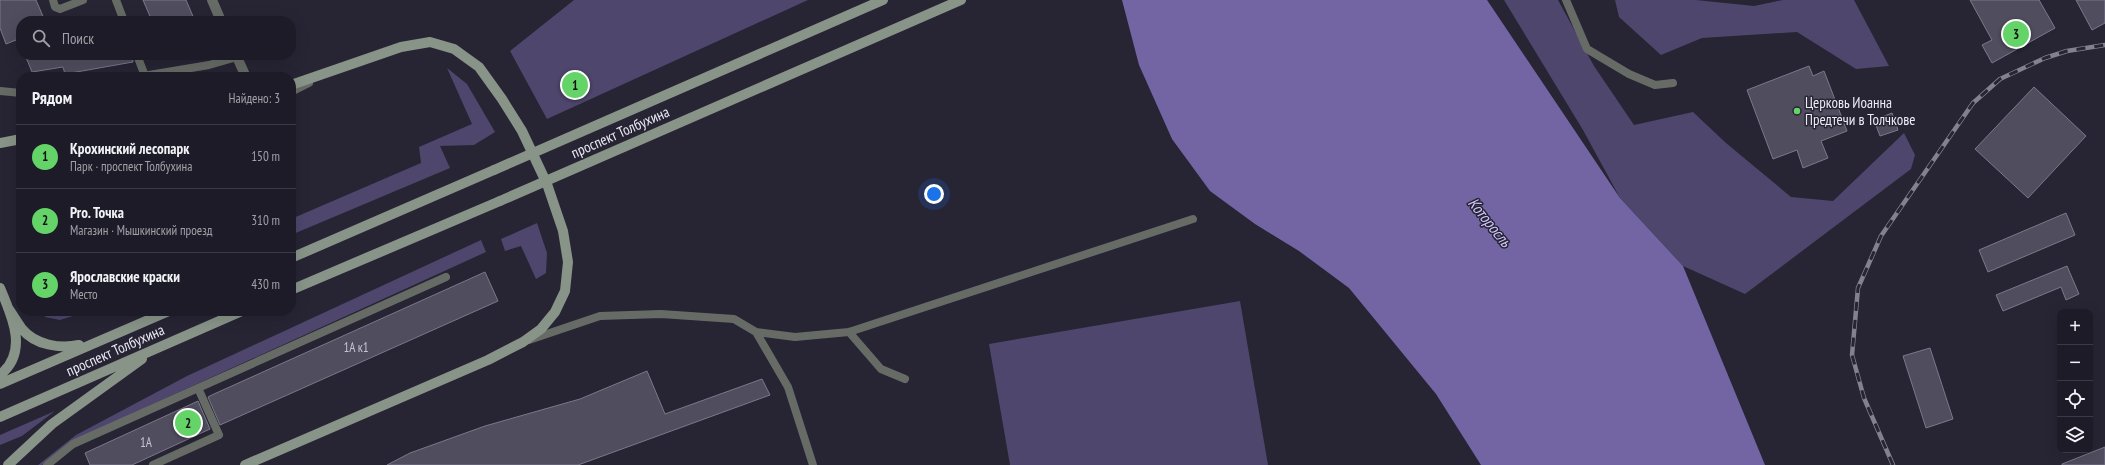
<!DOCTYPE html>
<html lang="ru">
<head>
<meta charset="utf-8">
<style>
  body { margin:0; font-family:"PT Sans Narrow",sans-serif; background:#2a2833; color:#f1f3f6 }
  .controls { position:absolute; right:12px; bottom:12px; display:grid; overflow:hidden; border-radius:8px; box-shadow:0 4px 16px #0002 }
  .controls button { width:36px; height:36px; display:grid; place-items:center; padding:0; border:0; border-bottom:1px solid #3b3944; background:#1d1b27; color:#f1f3f6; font:20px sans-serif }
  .you { position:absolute; left:934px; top:194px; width:14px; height:14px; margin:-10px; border:3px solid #fff; border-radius:50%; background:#1a73e8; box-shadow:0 0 0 6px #1a73e833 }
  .badge { display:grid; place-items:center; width:26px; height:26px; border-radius:50%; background:#64d468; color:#111; font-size:13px; font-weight:700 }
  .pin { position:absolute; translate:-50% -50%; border:2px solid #fff; box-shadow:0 1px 4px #0006 }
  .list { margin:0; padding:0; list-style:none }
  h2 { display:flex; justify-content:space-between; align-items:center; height:52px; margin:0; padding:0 16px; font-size:17px }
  h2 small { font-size:13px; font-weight:400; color:#a0a1a7 }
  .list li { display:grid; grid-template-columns:26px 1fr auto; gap:12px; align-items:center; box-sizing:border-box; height:64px; padding:0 16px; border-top:1px solid #3b3944 }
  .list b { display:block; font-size:15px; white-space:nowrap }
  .list p { margin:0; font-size:13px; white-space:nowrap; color:#a0a1a7 }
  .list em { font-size:13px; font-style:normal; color:#a0a1a7 }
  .icon { flex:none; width:22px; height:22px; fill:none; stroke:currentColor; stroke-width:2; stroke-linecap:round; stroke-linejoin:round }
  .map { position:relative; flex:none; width:2105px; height:465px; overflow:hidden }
  .search { position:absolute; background:#1d1b27; box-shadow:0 4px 16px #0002; left:16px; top:16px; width:280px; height:44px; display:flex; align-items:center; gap:10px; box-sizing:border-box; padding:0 14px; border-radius:16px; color:#a0a1a7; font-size:15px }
  .panel { position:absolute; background:#1d1b27; box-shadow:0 4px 16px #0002; left:16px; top:72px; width:280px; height:244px; border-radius:16px }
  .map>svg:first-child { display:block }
</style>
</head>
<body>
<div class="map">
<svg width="2105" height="465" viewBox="0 0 2105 465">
  <rect width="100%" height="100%" fill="#272434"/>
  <!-- green -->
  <path fill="#4e466c" d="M 574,0 L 808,0 L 547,119 L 510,51 Z
    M 1504,0 L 1558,0 L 1594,66 L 1634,125 L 1693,112 L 1726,143 L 1791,197 L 1833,201 L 1904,133 L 1915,155 L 1911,169 L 1745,294 L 1683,266 L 1620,198 L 1583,130 Z
    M 1615,0 L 1696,0 L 1754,6 L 1783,0 L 1854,0 L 1889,66 L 1856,69 L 1797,32 L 1702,38 L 1661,55 L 1619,17 Z
    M 447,68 L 467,84 L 495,132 L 474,145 L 440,146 L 450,168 L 291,235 L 291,219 L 421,163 L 419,147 L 472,124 Z
    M 537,223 L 547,253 L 546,273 L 536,279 L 521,246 L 505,251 L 501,239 Z
    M 481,240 L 486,252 L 72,441 L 42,465 L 38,465 L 76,435 L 187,376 Z
    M 1240,301 L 1268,465 L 1010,465 L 989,344 Z
    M 44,311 L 89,311 L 60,320 L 45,317 Z
    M 55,411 L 22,436 L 0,445 L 0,435 Z"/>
  <!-- water -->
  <path fill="#7365a4" d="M 1122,0 L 1487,0 L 1620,198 L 1683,266 L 1765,465 L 1481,465 L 1436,394 L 1349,288 L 1299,251 L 1255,224 L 1210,191 L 1172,139 L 1139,65 Z"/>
  <!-- building -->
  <path fill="#504d5f" stroke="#7c788c" d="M 0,0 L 36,0 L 45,21 L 21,21 L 21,38 L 6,44 L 0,28 Z
    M 143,0 L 186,0 L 195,21 L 152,21 Z
    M 1970,0 L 2039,0 L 2055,28 L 1992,63 L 1982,45 L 1992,40 Z
    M 2076,0 L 2105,0 L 2105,23 L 2092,30 Z
    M 25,55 L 132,55 L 133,62 L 65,74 L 63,67 L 32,72 Z
    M 1809,66 L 1813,76 L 1824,71 L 1847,131 L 1821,141 L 1828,158 L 1803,168 L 1797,150 L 1773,159 L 1747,90 Z
    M 2034,87 L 2086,136 L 2028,198 L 1975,149 Z
    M 1892,113 L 1898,130 L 1880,136 L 1874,120 Z
    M 2066,213 L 2075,235 L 1988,272 L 1979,250 Z
    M 2067,266 L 2079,294 L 2066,300 L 2061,287 L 2003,311 L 1996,295 Z
    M 485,272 L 498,301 L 220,425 L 208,397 L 214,394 Z
    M 1930,348 L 1953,419 L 1926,428 L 1903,356 Z
    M 647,371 L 665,414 L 762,379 L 770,395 L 578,465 L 387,465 L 410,453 L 485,426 L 580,399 Z
    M 198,401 L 210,429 L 132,465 L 90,465 L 85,453 Z
    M 2105,447 L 2105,465 L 2062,465 L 2062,464 Z"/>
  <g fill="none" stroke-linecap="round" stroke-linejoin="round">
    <!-- lane -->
    <path stroke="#666c65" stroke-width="8" d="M 53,0 L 55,7 L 60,9 L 83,0
      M 116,0 L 124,21
      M 1566,0 L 1587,49 L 1629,74 L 1655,85 L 1673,83
      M 137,55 L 145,76
      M 137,77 L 209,65 L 237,57
      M 0,91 L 21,93
      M 291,92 L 309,83
      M 756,332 L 795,337 L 849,332 L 1193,219
      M 849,332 L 881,369 L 905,379
      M 529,340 L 600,316 L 661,314 L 734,319 L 756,332 L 788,387 L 813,465
      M 47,465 L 73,444 L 446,277
      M 153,465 L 219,435 L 198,388"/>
    <!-- street -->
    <path stroke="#666c65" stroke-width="10" d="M 212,0 L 221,21
      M 236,55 L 246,77"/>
    <!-- secondary -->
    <path stroke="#899489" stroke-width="10" d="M 0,143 L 21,139
      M 291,258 L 494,170
      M 0,288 C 12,316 29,352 0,375
      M 291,290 L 500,201
      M 8,308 C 13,315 17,322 22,329 C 35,345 60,349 79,345
      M 0,384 L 169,311
      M 0,417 L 242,311
      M 8,465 L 52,424 L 142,359
      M 245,465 L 488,360 L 523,342 L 541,329 L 555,312 L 565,291 L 568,262 L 563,231 L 547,184 L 522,131 L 502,99 L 479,67 L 454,49 L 430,42 L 401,47 L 291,85"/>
    <!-- rail casing -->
    <g stroke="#84818f" stroke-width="4.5">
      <path id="rail" d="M 1893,465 L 1864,398 L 1852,355 L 1858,288 L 1881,236 L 1973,103 L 2000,79 L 2045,58 L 2067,51 L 2105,45"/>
    </g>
    <!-- rail -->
    <use href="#rail" stroke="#272434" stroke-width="3" stroke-dasharray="9" stroke-linecap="butt"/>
    <!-- secondary-bridge -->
    <path stroke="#899489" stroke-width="10" d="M 494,170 L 883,0
      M 500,201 L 961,0"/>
  </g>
  <!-- markers -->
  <circle fill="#64d468" stroke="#272434" stroke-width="1.5" cx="1797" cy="111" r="4"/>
  <g text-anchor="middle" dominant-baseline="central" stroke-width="3" stroke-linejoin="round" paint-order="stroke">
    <!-- number labels -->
    <g font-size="13" fill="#c6c4d0">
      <text x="356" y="347">1А к1</text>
      <text x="146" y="442">1А</text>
    </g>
    <!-- poi labels -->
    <g font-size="15" fill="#edebf6" stroke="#272434" text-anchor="start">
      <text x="1805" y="102">Церковь Иоанна<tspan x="1805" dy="17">Предтечи в Толчкове</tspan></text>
    </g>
    <!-- street labels -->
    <g font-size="15" fill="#edebf6" stroke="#272434">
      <text transform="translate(620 132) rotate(-24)">проспект Толбухина</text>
      <text transform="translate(115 350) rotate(-24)">проспект Толбухина</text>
    </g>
    <!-- water labels -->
    <g font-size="16" font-style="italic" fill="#d1c7fe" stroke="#272434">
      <text transform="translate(1490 222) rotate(51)">Которосль</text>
    </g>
  </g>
</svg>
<div class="controls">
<button>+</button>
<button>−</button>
<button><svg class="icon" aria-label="locate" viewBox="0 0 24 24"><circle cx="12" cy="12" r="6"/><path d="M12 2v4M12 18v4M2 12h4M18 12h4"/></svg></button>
<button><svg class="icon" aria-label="layers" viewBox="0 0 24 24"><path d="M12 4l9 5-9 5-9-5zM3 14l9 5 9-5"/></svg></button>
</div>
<div class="you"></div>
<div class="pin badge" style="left:575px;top:85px">1</div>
<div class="pin badge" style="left:188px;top:423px">2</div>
<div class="pin badge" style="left:2016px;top:34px">3</div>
<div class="search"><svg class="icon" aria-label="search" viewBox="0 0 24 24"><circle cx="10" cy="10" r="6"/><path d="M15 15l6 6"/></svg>Поиск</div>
<section class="panel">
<h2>Рядом<small>Найдено: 3</small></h2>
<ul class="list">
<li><span class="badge">1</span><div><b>Крохинский лесопарк</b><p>Парк · проспект Толбухина</p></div><em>150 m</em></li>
<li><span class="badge">2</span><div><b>Pro. Точка</b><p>Магазин · Мышкинский проезд</p></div><em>310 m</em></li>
<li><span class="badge">3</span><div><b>Ярославские краски</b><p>Место</p></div><em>430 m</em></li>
</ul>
</section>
</div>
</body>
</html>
